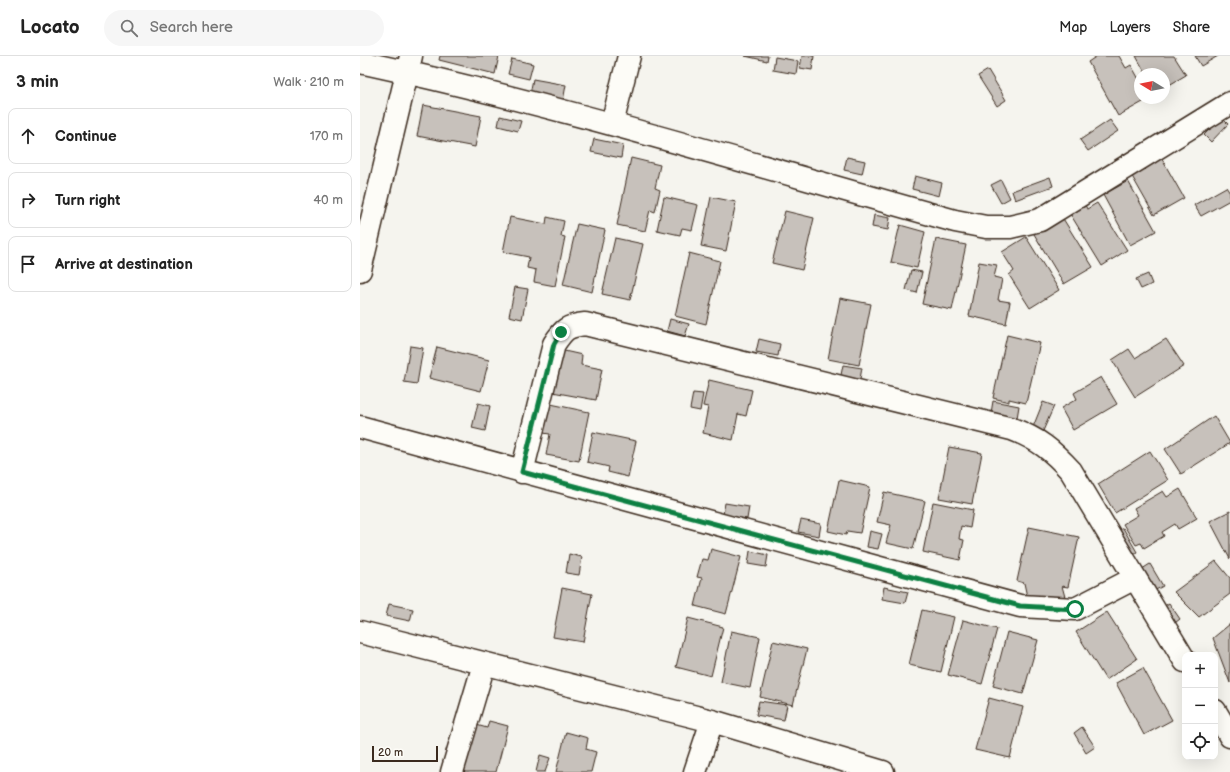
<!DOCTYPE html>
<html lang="en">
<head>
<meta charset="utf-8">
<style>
  body { margin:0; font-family:"Balsamiq Sans",sans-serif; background:#f6f6f6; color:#222 }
  .controls { position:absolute; right:12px; bottom:12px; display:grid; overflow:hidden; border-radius:8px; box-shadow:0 4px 16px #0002 }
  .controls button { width:36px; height:36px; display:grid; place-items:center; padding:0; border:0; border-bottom:1px solid #e0e0e0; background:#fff; color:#222; font:20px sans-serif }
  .compass { position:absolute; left:774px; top:12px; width:36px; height:36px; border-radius:50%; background:#fff; box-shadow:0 4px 16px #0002; rotate:280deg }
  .scale { position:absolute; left:12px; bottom:10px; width:66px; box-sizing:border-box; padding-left:4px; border:2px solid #3b2a1e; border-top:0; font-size:11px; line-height:14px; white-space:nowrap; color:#3b2a1e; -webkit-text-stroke:3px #fdfcf7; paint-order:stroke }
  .stop { position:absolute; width:12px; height:12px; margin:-9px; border:3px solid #0b8043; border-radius:50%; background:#fff }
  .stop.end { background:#0b8043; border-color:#fff; box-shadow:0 1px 4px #0008 }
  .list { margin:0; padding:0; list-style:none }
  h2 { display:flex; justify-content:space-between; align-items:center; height:52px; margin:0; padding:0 16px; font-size:17px }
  h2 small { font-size:13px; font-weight:400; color:#767676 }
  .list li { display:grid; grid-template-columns:26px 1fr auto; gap:12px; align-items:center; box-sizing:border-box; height:56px; margin:0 8px 8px; padding:0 8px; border:1px solid #e0e0e0; border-radius:8px }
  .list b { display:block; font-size:15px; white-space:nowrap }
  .list em { font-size:13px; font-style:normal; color:#767676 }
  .icon { flex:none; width:22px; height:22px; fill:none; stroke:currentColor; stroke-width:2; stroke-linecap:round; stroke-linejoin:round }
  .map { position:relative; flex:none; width:870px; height:716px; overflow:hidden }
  header { display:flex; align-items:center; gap:24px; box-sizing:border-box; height:56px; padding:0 20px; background:#fff; border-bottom:1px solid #e0e0e0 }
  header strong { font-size:19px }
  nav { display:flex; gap:22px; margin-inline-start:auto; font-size:14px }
  .search { width:280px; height:36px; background:#f6f6f6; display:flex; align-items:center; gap:10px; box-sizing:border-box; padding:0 14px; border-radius:22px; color:#767676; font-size:15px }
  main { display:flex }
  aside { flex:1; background:#fff }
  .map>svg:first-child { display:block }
</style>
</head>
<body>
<header>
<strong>Locato</strong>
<div class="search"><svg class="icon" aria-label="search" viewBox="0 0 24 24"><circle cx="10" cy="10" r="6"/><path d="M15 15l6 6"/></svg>Search here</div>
<nav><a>Map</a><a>Layers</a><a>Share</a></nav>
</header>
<main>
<aside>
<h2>3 min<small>Walk · 210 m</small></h2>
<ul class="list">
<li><svg class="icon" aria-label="ahead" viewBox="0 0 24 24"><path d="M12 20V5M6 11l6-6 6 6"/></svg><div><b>Continue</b></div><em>170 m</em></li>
<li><svg class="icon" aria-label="right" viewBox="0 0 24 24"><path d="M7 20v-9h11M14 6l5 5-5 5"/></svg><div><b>Turn right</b></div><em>40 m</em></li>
<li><svg class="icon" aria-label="arrive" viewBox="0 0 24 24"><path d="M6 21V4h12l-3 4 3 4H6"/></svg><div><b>Arrive at destination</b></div></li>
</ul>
</aside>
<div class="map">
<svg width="870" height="716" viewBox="0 0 870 716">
  <rect width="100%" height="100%" fill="#f5f4ee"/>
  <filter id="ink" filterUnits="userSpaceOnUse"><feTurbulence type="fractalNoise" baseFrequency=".025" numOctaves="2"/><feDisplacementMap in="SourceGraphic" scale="8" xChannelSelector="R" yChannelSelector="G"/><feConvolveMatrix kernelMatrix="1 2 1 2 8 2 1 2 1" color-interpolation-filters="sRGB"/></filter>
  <g filter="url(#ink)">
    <!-- building -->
    <path fill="#c7c1bb" stroke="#3b2a1e" d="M 80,0 L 139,0 L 135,18 L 79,4 Z
      M 385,0 L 408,0 L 407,5 Z
      M 442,0 L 454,0 L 452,14 L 440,12 Z
      M 737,0 L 759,0 L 766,12 L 771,9 L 780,25 L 780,42 L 790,42 L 758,60 L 728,6 Z
      M 776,0 L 814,0 L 826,19 L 804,32 L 804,18 L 786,18 Z
      M 835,0 L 858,0 L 841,10 Z
      M 415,1 L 438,5 L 436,18 L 413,14 Z
      M 152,3 L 173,8 L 169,23 L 148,18 Z
      M 628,14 L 646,44 L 637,50 L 618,20 Z
      M 173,23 L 206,29 L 203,45 L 170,38 Z
      M 63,49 L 121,60 L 115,91 L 57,80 Z
      M 140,60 L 161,65 L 158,75 L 138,70 Z
      M 861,61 L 868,68 L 851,86 L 844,79 Z
      M 750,64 L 758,75 L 728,95 L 720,84 Z
      M 234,83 L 263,89 L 261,102 L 231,96 Z
      M 799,98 L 824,142 L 794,159 L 769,115 Z
      M 487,101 L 505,105 L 502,118 L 484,114 Z
      M 271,102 L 300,109 L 295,132 L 300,134 L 295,156 L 290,154 L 285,175 L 257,169 Z
      M 555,120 L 582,127 L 579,140 L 552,133 Z
      M 690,121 L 693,130 L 655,144 L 652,135 Z
      M 641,124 L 650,142 L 641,147 L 631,129 Z
      M 768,125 L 796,175 L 770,189 L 743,139 Z
      M 866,131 L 870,137 L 870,144 L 841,160 L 834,149 Z
      M 304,141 L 338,149 L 332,174 L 322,172 L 320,179 L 297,174 Z
      M 351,141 L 376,146 L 366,195 L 341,190 Z
      M 724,147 L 727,153 L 737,147 L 767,194 L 742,210 L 709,156 Z
      M 425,155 L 454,162 L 442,214 L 412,207 Z
      M 514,159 L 530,162 L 528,174 L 512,171 Z
      M 150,161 L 186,168 L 187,161 L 204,165 L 201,180 L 205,181 L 195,230 L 174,226 L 176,214 L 167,212 L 169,201 L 143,196 Z
      M 702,161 L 733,211 L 704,228 L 674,178 Z
      M 217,168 L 245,174 L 232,236 L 203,229 Z
      M 540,169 L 565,176 L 557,212 L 531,206 Z
      M 666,181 L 699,234 L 670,252 L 649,219 L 654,215 L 642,196 Z
      M 255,182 L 283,188 L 270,244 L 242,238 Z
      M 576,183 L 606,189 L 592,254 L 562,248 Z
      M 329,197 L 360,205 L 346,268 L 315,260 Z
      M 619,206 L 637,209 L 634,221 L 642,223 L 638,244 L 650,246 L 646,268 L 609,260 Z
      M 551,214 L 562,216 L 557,237 L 546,234 Z
      M 788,218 L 792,228 L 781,233 L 776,223 Z
      M 155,231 L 168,233 L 162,263 L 149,260 Z
      M 480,242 L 511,248 L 499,309 L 468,303 Z
      M 310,263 L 329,268 L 325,280 L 307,275 Z
      M 647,279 L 680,287 L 666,347 L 649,343 L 649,346 L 633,342 Z
      M 399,283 L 420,288 L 418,300 L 396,296 Z
      M 806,283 L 824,310 L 775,341 L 752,304 L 769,293 L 775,302 Z
      M 50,290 L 63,292 L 57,328 L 44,326 Z
      M 77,291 L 129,304 L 121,335 L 69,322 Z
      M 200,294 L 222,299 L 221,309 L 242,313 L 236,344 L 187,335 Z
      M 483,309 L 502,312 L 499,328 L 480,324 Z
      M 741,321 L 757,348 L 713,374 L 701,352 L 717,343 L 714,337 Z
      M 349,324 L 392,334 L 386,360 L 378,358 L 373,384 L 343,377 L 348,351 L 343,350 Z
      M 333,337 L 343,338 L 340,355 L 330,353 Z
      M 633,345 L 659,350 L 657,362 L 631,357 Z
      M 181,346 L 229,356 L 219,405 L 186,399 L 190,378 L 176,376 Z
      M 683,346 L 694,350 L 683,375 L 673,371 Z
      M 118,347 L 130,350 L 125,375 L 112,372 Z
      M 854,360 L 870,387 L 821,418 L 805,393 Z
      M 233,376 L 276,385 L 268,421 L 248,416 L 249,411 L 227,406 Z
      M 589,391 L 622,397 L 612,448 L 579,442 Z
      M 790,395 L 808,424 L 755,457 L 738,428 Z
      M 479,424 L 510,431 L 500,477 L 487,475 L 486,479 L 468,475 Z
      M 820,433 L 837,462 L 818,473 L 815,468 L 802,476 L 804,480 L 784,492 L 781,487 L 776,489 L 763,468 L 778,459 L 774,452 L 803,435 L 807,441 Z
      M 524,436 L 565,445 L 553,493 L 526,487 L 531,469 L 517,466 Z
      M 573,446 L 613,454 L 610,472 L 601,470 L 599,483 L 604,484 L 600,504 L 563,496 Z
      M 365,447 L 389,451 L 387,463 L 363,459 Z
      M 870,455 L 870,503 L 850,465 Z
      M 441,464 L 461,468 L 459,480 L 438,476 Z
      M 669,471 L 719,481 L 708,531 L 702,530 L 705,541 L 669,550 L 664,527 L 657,525 Z
      M 763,472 L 777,496 L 767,502 L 753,478 Z
      M 510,475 L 522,478 L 518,493 L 507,491 Z
      M 351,493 L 381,501 L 366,558 L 335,550 L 342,522 L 337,521 L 342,503 L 348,504 Z
      M 390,495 L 408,499 L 406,511 L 388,508 Z
      M 209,498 L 222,501 L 219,519 L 206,517 Z
      M 856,505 L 870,522 L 870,538 L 839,561 L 814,536 Z
      M 790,508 L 803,530 L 792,536 L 779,515 Z
      M 524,531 L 548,536 L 545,547 L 522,543 Z
      M 202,532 L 232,538 L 223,586 L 193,581 Z
      M 809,547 L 820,563 L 811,570 L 800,553 Z
      M 29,548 L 53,553 L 50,565 L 26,560 Z
      M 562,554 L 594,561 L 581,616 L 549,609 Z
      M 747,556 L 777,603 L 746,624 L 716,576 Z
      M 328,562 L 363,571 L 351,620 L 316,611 Z
      M 603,564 L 637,573 L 622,628 L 588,619 Z
      M 870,568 L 870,627 L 853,582 Z
      M 371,575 L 400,581 L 390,632 L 361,626 Z
      M 647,576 L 678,584 L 663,638 L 633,630 Z
      M 413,585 L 447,593 L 433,649 L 400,641 Z
      M 783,612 L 812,664 L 784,679 L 756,627 Z
      M 629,642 L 663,651 L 650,702 L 615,694 Z
      M 399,645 L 427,649 L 424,664 L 396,659 Z
      M 129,665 L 148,670 L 136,716 L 100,716 L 113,668 L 127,672 Z
      M 722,671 L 735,691 L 726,697 L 714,677 Z
      M 206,676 L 228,682 L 226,693 L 236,696 L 231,716 L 196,716 Z
      M 180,699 L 190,702 L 185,716 L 176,716 Z"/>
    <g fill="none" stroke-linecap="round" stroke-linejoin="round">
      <!-- minor casing -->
      <g stroke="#3b2a1e" stroke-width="25">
        <path id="minor" d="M 0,6 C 200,49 397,110 595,165 L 626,171 L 650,171 L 680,164 L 870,47
          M 252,68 L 269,0
          M 0,214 L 51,0
          M 0,371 L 660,550 L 715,553 L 775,522
          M 162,416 L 194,288 C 204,273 207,270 225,268 L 652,373 C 678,383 692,394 711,415 L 825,605
          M 0,576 L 352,665 L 523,716
          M 855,655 L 870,680
          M 92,716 L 124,608
          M 335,716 L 352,665"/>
      </g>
      <!-- minor -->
      <use href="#minor" stroke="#fdfcf7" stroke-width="22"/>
    </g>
  </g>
  <g fill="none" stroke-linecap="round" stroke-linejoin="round" filter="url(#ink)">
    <!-- route -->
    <path stroke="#0b8043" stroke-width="5" d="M 201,276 L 194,288 L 162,416 L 660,550 L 715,553"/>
  </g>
</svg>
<div class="controls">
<button>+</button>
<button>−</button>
<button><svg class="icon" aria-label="locate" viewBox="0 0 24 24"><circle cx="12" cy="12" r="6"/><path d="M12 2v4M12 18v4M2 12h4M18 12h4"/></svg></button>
</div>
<svg class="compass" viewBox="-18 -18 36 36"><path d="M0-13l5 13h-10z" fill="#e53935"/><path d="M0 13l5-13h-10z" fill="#767676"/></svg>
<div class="scale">20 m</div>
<div class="stop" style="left:715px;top:553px"></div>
<div class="stop end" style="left:201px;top:276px"></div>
</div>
</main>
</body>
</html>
